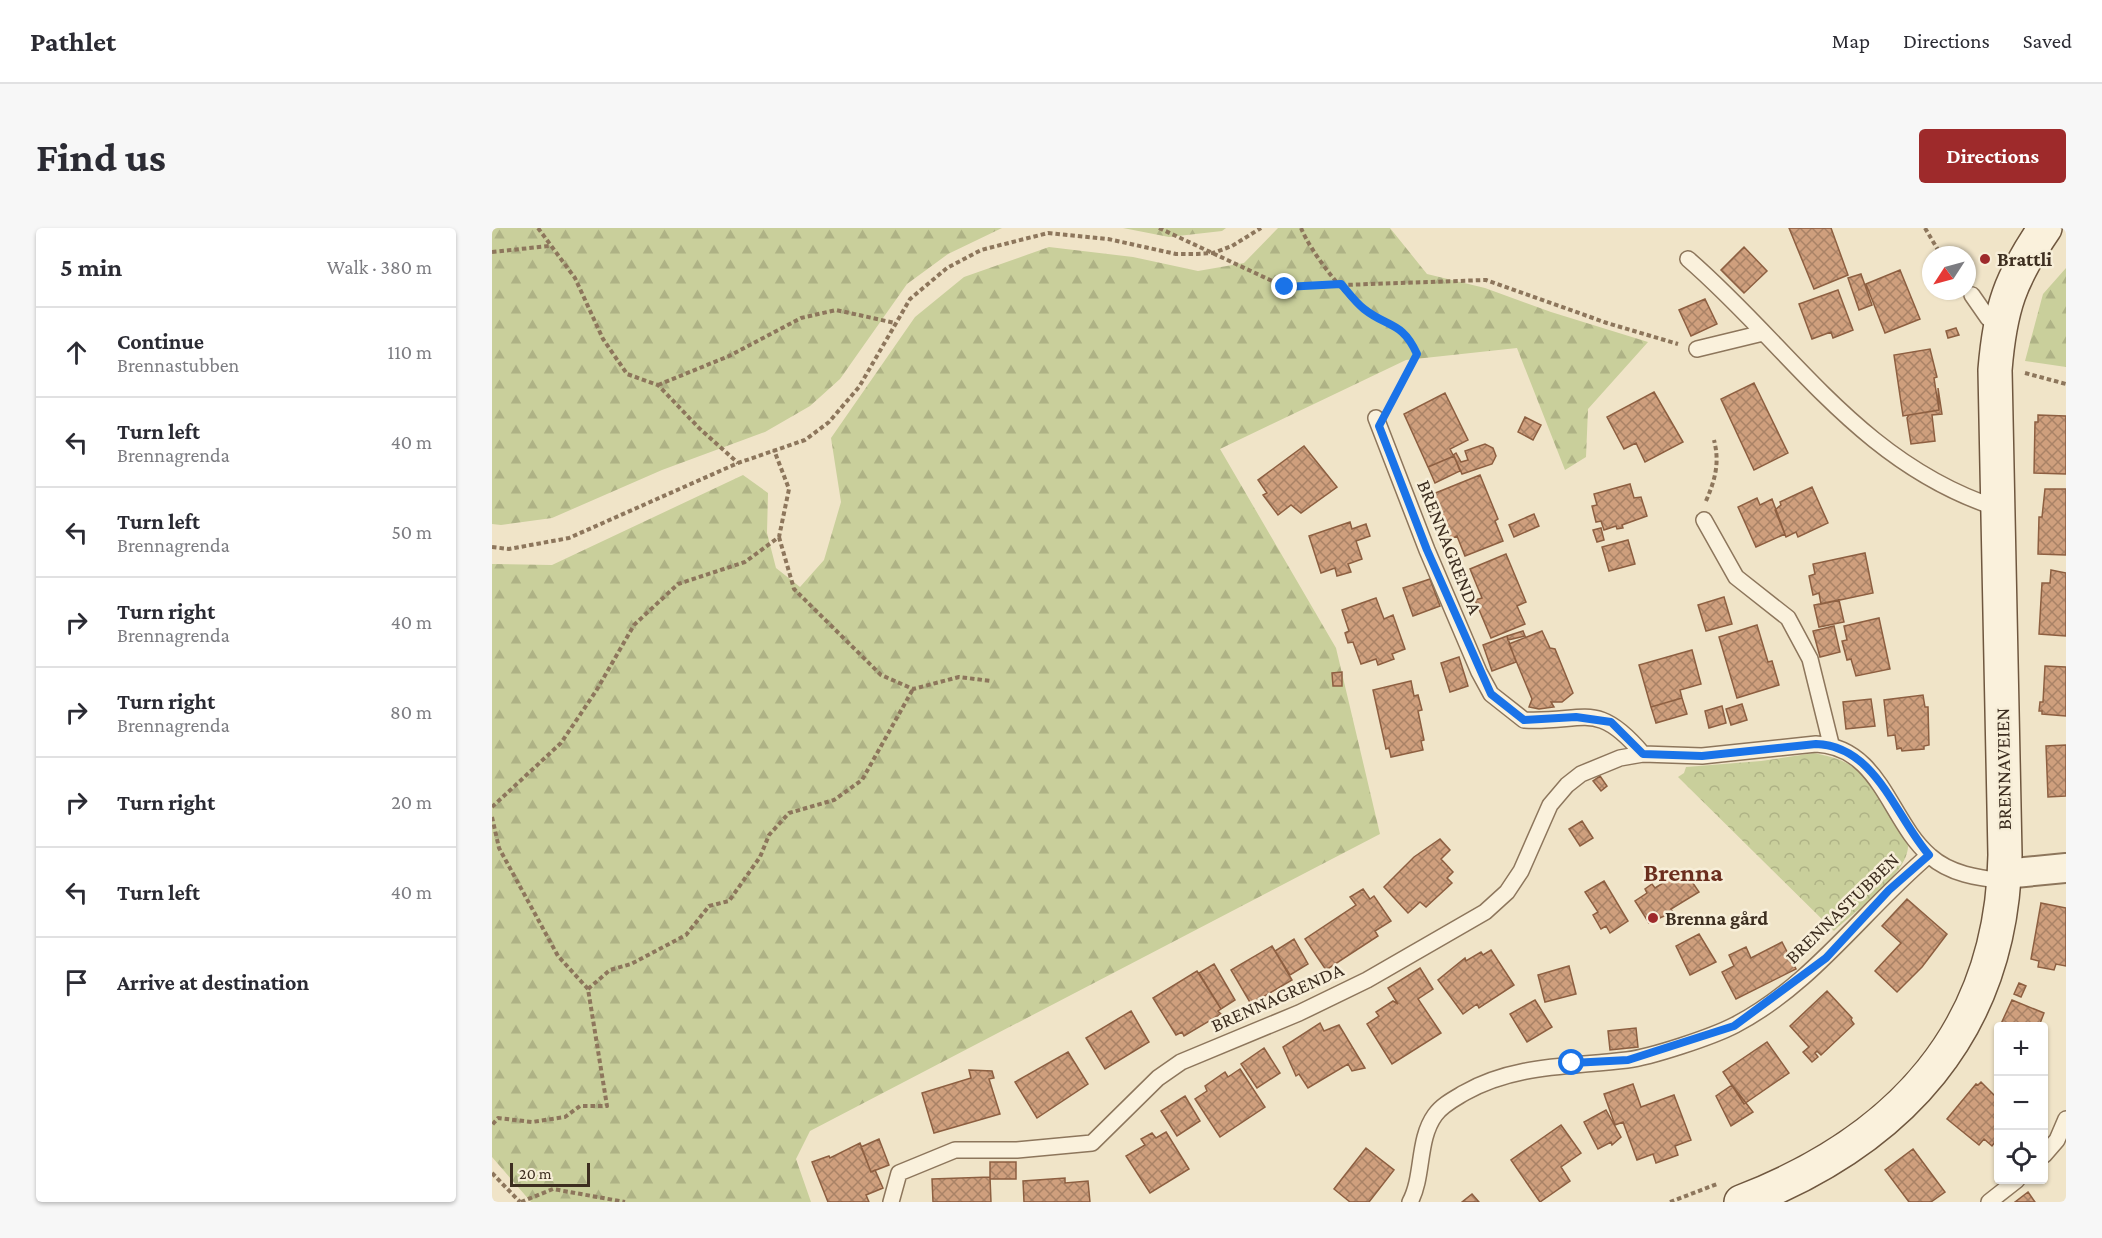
<!DOCTYPE html>
<html lang="en">
<head>
<meta charset="utf-8">
<style>
  body { margin:0; font-family:"Crimson Pro",serif; background:#f7f7f7; color:#2b2b33 }
  .controls { position:absolute; right:18px; bottom:18px; display:grid; overflow:hidden; border-radius:6px; box-shadow:0 2px 4px #0004 }
  .controls button { width:54px; height:54px; display:grid; place-items:center; padding:0; border:0; border-bottom:2px solid #e1e1e2; background:#fff; color:#2b2b33; font:30px sans-serif }
  .compass { position:absolute; left:1430px; top:18px; width:54px; height:54px; border-radius:50%; background:#fff; box-shadow:0 2px 4px #0004; rotate:234deg }
  .scale { position:absolute; left:18px; bottom:15px; width:80px; box-sizing:border-box; padding-left:6px; border:3px solid #3d2e20; border-top:0; font-size:16px; line-height:21px; white-space:nowrap; color:#3d2e20; -webkit-text-stroke:4px #f7eed8; paint-order:stroke }
  .stop { position:absolute; width:18px; height:18px; margin:-14px; border:4px solid #1a73e8; border-radius:50%; background:#fff }
  .stop.end { background:#1a73e8; border-color:#fff; box-shadow:0 2px 6px #0008 }
  .list { margin:0; padding:0; list-style:none }
  h2 { display:flex; justify-content:space-between; align-items:center; height:78px; margin:0; padding:0 24px; font-size:26px }
  h2 small { font-size:20px; font-weight:400; color:#7c7c81 }
  .list li { display:grid; grid-template-columns:39px 1fr auto; gap:18px; align-items:center; box-sizing:border-box; height:90px; padding:0 24px; border-top:2px solid #e1e1e2 }
  .list b { display:block; font-size:22px; white-space:nowrap }
  .list p { margin:0; font-size:20px; white-space:nowrap; color:#7c7c81 }
  .list em { font-size:20px; font-style:normal; color:#7c7c81 }
  .icon { flex:none; width:33px; height:33px; fill:none; stroke:currentColor; stroke-width:2; stroke-linecap:round; stroke-linejoin:round }
  .map { position:relative; flex:none; width:1574px; height:974px; overflow:hidden; border-radius:6px }
  header { display:flex; align-items:center; gap:36px; box-sizing:border-box; height:84px; padding:0 30px; background:#fff; border-bottom:2px solid #e1e1e2 }
  header strong { font-size:28px }
  nav { display:flex; gap:33px; margin-inline-start:auto; font-size:21px }
  .intro { display:flex; align-items:center; justify-content:space-between; box-sizing:border-box; height:144px; padding:0 36px }
  h1 { margin:0; font-size:42px }
  .button { padding:15px 27px; border-radius:6px; background:#9e2a2b; color:#fff; font-size:21px; font-weight:700 }
  main { display:flex; gap:36px; padding:0 36px }
  aside { flex:1; background:#fff; border-radius:6px; box-shadow:0 2px 4px #0004 }
  .map>svg:first-child { display:block }
</style>
</head>
<body>
<header>
<strong>Pathlet</strong>
<nav><a>Map</a><a>Directions</a><a>Saved</a></nav>
</header>
<div class="intro"><h1>Find us</h1><a class="button">Directions</a></div>
<main>
<aside>
<h2>5 min<small>Walk · 380 m</small></h2>
<ul class="list">
<li><svg class="icon" aria-label="ahead" viewBox="0 0 24 24"><path d="M12 20V5M6 11l6-6 6 6"/></svg><div><b>Continue</b><p>Brennastubben</p></div><em>110 m</em></li>
<li><svg class="icon" aria-label="left" viewBox="0 0 24 24"><path d="M17 20v-9H6M10 6l-5 5 5 5"/></svg><div><b>Turn left</b><p>Brennagrenda</p></div><em>40 m</em></li>
<li><svg class="icon" aria-label="left" viewBox="0 0 24 24"><path d="M17 20v-9H6M10 6l-5 5 5 5"/></svg><div><b>Turn left</b><p>Brennagrenda</p></div><em>50 m</em></li>
<li><svg class="icon" aria-label="right" viewBox="0 0 24 24"><path d="M7 20v-9h11M14 6l5 5-5 5"/></svg><div><b>Turn right</b><p>Brennagrenda</p></div><em>40 m</em></li>
<li><svg class="icon" aria-label="right" viewBox="0 0 24 24"><path d="M7 20v-9h11M14 6l5 5-5 5"/></svg><div><b>Turn right</b><p>Brennagrenda</p></div><em>80 m</em></li>
<li><svg class="icon" aria-label="right" viewBox="0 0 24 24"><path d="M7 20v-9h11M14 6l5 5-5 5"/></svg><div><b>Turn right</b></div><em>20 m</em></li>
<li><svg class="icon" aria-label="left" viewBox="0 0 24 24"><path d="M17 20v-9H6M10 6l-5 5 5 5"/></svg><div><b>Turn left</b></div><em>40 m</em></li>
<li><svg class="icon" aria-label="arrive" viewBox="0 0 24 24"><path d="M6 21V4h12l-3 4 3 4H6"/></svg><div><b>Arrive at destination</b></div></li>
</ul>
</aside>
<div class="map">
<svg width="1574" height="974" viewBox="0 0 1574 974">
  <defs>
    <pattern id="forest-firs" width="22" height="20" patternUnits="userSpaceOnUse" patternTransform="scale(1.5)"><rect width="22" height="20" fill="#c9cf9b"/><path d="M5 1l3.5 6h-7zM16 11l3.5 6h-7z" fill="#aeb285"/></pattern>
    <pattern id="park-crowns" width="20" height="18" patternUnits="userSpaceOnUse" patternTransform="scale(1.5)"><rect width="20" height="18" fill="#c9cf9b"/><path d="M2 6a3 3 0 1 1 6 0M12 15a3 3 0 1 1 6 0" fill="none" stroke="#aeb285"/></pattern>
    <pattern id="building-cross-hatch" width="8" height="8" patternUnits="userSpaceOnUse" patternTransform="scale(1.5)"><rect width="8" height="8" fill="#cf9f7d"/><path d="M0 0l8 8M0 8l8-8" fill="none" stroke="#a98266"/></pattern>
  </defs>
  <rect width="100%" height="100%" fill="#f0e4c8"/>
  <!-- forest -->
  <path fill="url(#forest-firs)" d="M 0,0 L 510,0 L 456,26 L 415,56 L 348,151 L 318,178 L 273,204 L 170,242 L 60,290 L 9,297 L 0,296 Z
    M 631,0 L 734,0 L 730,3 L 677,9 Z
    M 786,0 L 898,0 L 935,46 L 993,60 L 1059,84 L 1156,114 L 1096,181 L 1094,229 L 1073,242 L 1025,120 L 914,132 L 728,221 L 844,420 L 888,606 L 318,903 L 304,931 L 319,974 L 39,974 L 0,929 L 0,336 L 60,337 L 251,247 L 276,265 L 275,305 L 284,340 L 308,359 L 332,332 L 349,274 L 339,210 L 423,89 L 472,49 L 557,19 L 641,29 L 706,43 L 752,35 Z
    M 1574,40 L 1574,139 L 1533,133 L 1551,66 Z"/>
  <!-- park -->
  <path fill="url(#park-crowns)" d="M 1322,525 C 1336,528 1351,531 1362,540 C 1385,557 1405,592 1416,618 C 1416,646 1362,684 1342,703 L 1186,549 L 1192,545 L 1194,539 L 1269,533 Z"/>
  <!-- building -->
  <path fill="url(#building-cross-hatch)" stroke="#8d5f41" stroke-width="1.5" d="M 1297,0 L 1339,0 L 1356,47 L 1322,61 Z
    M 1252,19 L 1275,43 L 1252,65 L 1229,42 Z
    M 1408,42 L 1428,91 L 1393,105 L 1374,56 Z
    M 1369,46 L 1380,77 L 1367,82 L 1356,50 Z
    M 1346,62 L 1361,102 L 1341,110 L 1339,104 L 1320,111 L 1307,76 Z
    M 1213,71 L 1225,96 L 1199,108 L 1187,82 Z
    M 1464,100 L 1467,107 L 1456,110 L 1454,103 Z
    M 1438,121 L 1445,149 L 1442,150 L 1447,182 L 1411,188 L 1402,127 Z
    M 1262,155 L 1296,225 L 1262,242 L 1229,171 Z
    M 1446,160 L 1450,186 L 1440,187 L 1443,213 L 1419,216 L 1415,190 L 1417,187 L 1447,182 Z
    M 1162,164 L 1191,214 L 1153,234 L 1144,215 L 1132,221 L 1115,189 Z
    M 953,165 L 976,212 L 958,221 L 961,227 L 964,225 L 969,234 L 976,232 L 973,223 L 993,216 L 1001,220 L 1004,228 L 1000,236 L 970,246 L 962,228 L 936,239 L 912,186 Z
    M 1546,187 L 1574,188 L 1574,246 L 1542,245 L 1543,194 L 1546,194 Z
    M 1033,189 L 1049,197 L 1041,212 L 1026,204 Z
    M 812,218 L 845,259 L 809,285 L 799,277 L 786,287 L 771,267 L 775,265 L 766,252 Z
    M 962,228 L 968,243 L 943,255 L 936,239 Z
    M 988,247 L 1006,291 L 1003,293 L 1011,313 L 973,328 L 965,308 L 959,311 L 941,266 Z
    M 1138,256 L 1142,270 L 1149,269 L 1155,288 L 1130,297 L 1131,300 L 1125,301 L 1124,298 L 1112,302 L 1109,293 L 1104,294 L 1100,278 L 1105,277 L 1102,266 Z
    M 1320,259 L 1336,295 L 1306,309 L 1304,304 L 1294,309 L 1283,282 L 1289,277 L 1288,274 Z
    M 1553,261 L 1574,261 L 1574,327 L 1546,326 L 1547,289 L 1550,289 Z
    M 1265,270 L 1268,277 L 1280,271 L 1293,306 L 1264,319 L 1246,279 Z
    M 1042,286 L 1047,298 L 1022,309 L 1017,297 Z
    M 858,294 L 860,301 L 874,296 L 878,308 L 864,313 L 870,331 L 856,336 L 859,344 L 845,348 L 843,340 L 829,345 L 817,308 Z
    M 1109,300 L 1112,312 L 1105,314 L 1101,302 Z
    M 1136,312 L 1143,336 L 1117,343 L 1110,319 Z
    M 1373,325 L 1381,365 L 1329,376 L 1327,365 L 1321,367 L 1317,348 L 1323,346 L 1321,336 Z
    M 1014,326 L 1034,374 L 1025,378 L 1033,396 L 999,410 L 983,372 L 990,370 L 978,341 Z
    M 1559,342 L 1574,345 L 1574,408 L 1547,406 L 1550,355 L 1558,355 Z
    M 938,351 L 948,378 L 921,388 L 911,360 Z
    M 1232,369 L 1240,396 L 1214,403 L 1206,377 Z
    M 884,370 L 892,391 L 901,387 L 913,421 L 900,426 L 902,431 L 886,437 L 884,431 L 869,436 L 861,414 L 856,415 L 853,405 L 857,403 L 850,382 Z
    M 1347,372 L 1352,394 L 1327,399 L 1322,377 Z
    M 1387,390 L 1398,441 L 1364,448 L 1359,431 L 1355,432 L 1350,413 L 1355,412 L 1352,398 Z
    M 1265,397 L 1276,434 L 1280,433 L 1287,457 L 1245,470 L 1227,409 Z
    M 1342,398 L 1348,424 L 1328,429 L 1321,403 Z
    M 1031,403 L 1033,408 L 1016,412 L 1015,408 Z
    M 1050,403 L 1058,420 L 1063,421 L 1081,465 L 1070,474 L 1059,474 L 1062,479 L 1047,481 L 1037,479 L 1040,471 L 1017,416 Z
    M 1015,408 L 1024,434 L 1000,443 L 991,417 Z
    M 1200,422 L 1209,456 L 1188,462 L 1190,470 L 1159,479 L 1147,437 Z
    M 967,429 L 976,458 L 958,464 L 949,435 Z
    M 1553,438 L 1574,439 L 1574,488 L 1550,486 L 1550,483 L 1547,483 L 1548,474 L 1551,474 Z
    M 850,444 L 850,458 L 841,458 L 840,445 Z
    M 919,453 L 922,468 L 926,467 L 930,482 L 926,483 L 932,512 L 929,513 L 931,522 L 899,529 L 897,520 L 894,521 L 881,462 Z
    M 1431,467 L 1433,479 L 1436,479 L 1437,517 L 1432,518 L 1432,521 L 1410,523 L 1409,520 L 1405,521 L 1403,507 L 1396,508 L 1392,472 Z
    M 1190,470 L 1195,486 L 1164,495 L 1159,479 Z
    M 1379,471 L 1383,498 L 1354,501 L 1351,474 Z
    M 1250,476 L 1255,492 L 1239,497 L 1234,481 Z
    M 1230,478 L 1234,495 L 1217,500 L 1213,483 Z
    M 1574,517 L 1574,568 L 1556,569 L 1554,518 Z
    M 1108,548 L 1115,558 L 1109,563 L 1101,553 Z
    M 1090,593 L 1101,610 L 1088,618 L 1077,601 Z
    M 948,611 L 958,622 L 949,631 L 961,644 L 955,650 L 960,655 L 934,679 L 928,674 L 916,685 L 892,659 L 922,629 Z
    M 1192,642 L 1207,664 L 1179,681 L 1181,684 L 1157,695 L 1143,673 L 1155,665 L 1153,661 L 1160,656 L 1163,660 Z
    M 1112,653 L 1136,693 L 1118,705 L 1114,698 L 1109,701 L 1101,687 L 1106,684 L 1093,664 Z
    M 871,661 L 878,671 L 882,668 L 899,693 L 883,703 L 886,708 L 834,742 L 813,711 L 864,677 L 858,669 Z
    M 1415,671 L 1455,706 L 1430,739 L 1405,764 L 1383,743 L 1409,715 L 1390,698 Z
    M 1549,675 L 1574,680 L 1574,738 L 1564,736 L 1562,742 L 1546,739 L 1547,733 L 1539,731 Z
    M 1207,706 L 1224,734 L 1198,747 L 1184,718 Z
    M 802,711 L 816,736 L 798,747 L 783,723 Z
    M 1290,714 L 1304,741 L 1244,771 L 1230,744 L 1242,738 L 1237,727 L 1254,719 L 1259,730 Z
    M 780,718 L 800,752 L 759,776 L 739,742 Z
    M 999,722 L 1022,757 L 987,780 L 985,776 L 971,786 L 946,752 L 973,730 L 974,733 L 989,724 L 991,727 Z
    M 722,736 L 743,772 L 729,781 L 707,745 Z
    M 1077,738 L 1084,766 L 1053,774 L 1046,747 Z
    M 928,740 L 941,761 L 926,771 L 949,805 L 900,836 L 875,796 L 887,788 L 884,784 L 901,773 L 906,776 L 896,760 Z
    M 705,743 L 729,781 L 726,783 L 729,786 L 692,808 L 690,804 L 684,807 L 661,770 Z
    M 1527,755 L 1534,758 L 1529,769 L 1522,766 Z
    M 1335,763 L 1360,790 L 1359,792 L 1362,796 L 1329,827 L 1325,823 L 1323,825 L 1326,829 L 1320,834 L 1311,824 L 1317,819 L 1298,798 Z
    M 1043,772 L 1060,799 L 1035,814 L 1018,786 Z
    M 1520,772 L 1552,785 L 1547,798 L 1508,798 Z
    M 639,783 L 657,814 L 613,841 L 594,810 Z
    M 828,795 L 832,803 L 847,797 L 873,840 L 860,843 L 856,836 L 816,860 L 807,846 L 804,848 L 791,819 Z
    M 1144,800 L 1146,819 L 1118,822 L 1116,803 Z
    M 1275,814 L 1297,845 L 1252,876 L 1231,844 Z
    M 772,820 L 788,845 L 765,860 L 749,836 Z
    M 576,824 L 596,856 L 545,890 L 523,854 Z
    M 748,841 L 773,879 L 728,909 L 703,871 L 715,863 L 713,858 L 733,844 L 736,849 Z
    M 477,842 L 500,843 L 502,850 L 497,851 L 508,886 L 442,905 L 430,865 L 479,850 Z
    M 1489,854 L 1506,871 L 1506,910 L 1500,918 L 1492,911 L 1487,917 L 1455,891 L 1484,856 L 1486,857 Z
    M 1141,856 L 1149,879 L 1182,867 L 1199,912 L 1183,918 L 1186,927 L 1164,935 L 1161,926 L 1145,932 L 1131,894 L 1123,897 L 1112,866 Z
    M 1240,857 L 1261,884 L 1239,898 L 1224,868 Z
    M 693,868 L 708,893 L 685,908 L 669,883 Z
    M 1114,882 L 1129,909 L 1120,917 L 1119,914 L 1106,921 L 1092,894 Z
    M 1069,897 L 1089,925 L 1069,939 L 1078,953 L 1048,974 L 1019,932 Z
    M 674,904 L 697,941 L 658,965 L 634,928 L 653,917 L 649,911 L 660,905 L 664,910 Z
    M 387,911 L 397,937 L 379,944 L 369,919 Z
    M 368,915 L 379,944 L 383,942 L 391,960 L 374,967 L 377,974 L 336,974 L 320,934 L 337,928 L 338,930 Z
    M 874,920 L 902,942 L 877,974 L 858,974 L 842,961 Z
    M 1421,921 L 1453,964 L 1439,974 L 1417,974 L 1393,942 Z
    M 498,934 L 524,934 L 524,951 L 498,951 Z
    M 498,949 L 499,974 L 441,974 L 440,951 Z
    M 573,950 L 573,955 L 596,953 L 598,974 L 532,974 L 531,953 Z
    M 1536,964 L 1543,974 L 1523,974 Z
    M 980,966 L 987,974 L 970,974 Z"/>
  <g fill="none" stroke-linecap="round" stroke-linejoin="round">
    <!-- lane casing -->
    <g stroke="#8d765c" stroke-width="18">
      <path id="lane" d="M 1196,31 C 1299,120 1367,235 1505,280
        M 1480,67 L 1496,90 L 1508,99
        M 1205,121 L 1271,105
        M 884,190 L 935,322 L 987,444 L 999,466 L 1032,492 C 1094,495 1104,471 1151,526
        M 1212,292 L 1244,349 L 1296,390 L 1318,431 L 1339,516
        M 1552,927 L 1565,912 L 1574,891
        M 399,974 L 407,945 L 463,922 L 525,922 L 600,915 L 666,850 L 689,834 L 807,785 L 875,752 L 993,684 L 1015,664 L 1029,643 L 1058,577 L 1075,557 L 1089,546 L 1128,530 L 1151,526 L 1210,528 L 1324,516 C 1389,519 1397,593 1438,628 C 1458,646 1486,650 1512,653
        M 918,974 C 932,948 925,912 943,887 C 950,877 962,871 972,865 C 1023,836 1078,839 1135,832 C 1159,829 1220,809 1243,797 C 1320,757 1371,683 1437,627
        M 1497,974 L 1525,952"/>
    </g>
    <!-- street casing -->
    <g stroke="#8d765c" stroke-width="32">
      <path id="street" d="M 1512,646 L 1574,640"/>
    </g>
    <!-- secondary casing -->
    <g stroke="#6f573f" stroke-width="36">
      <path id="secondary" d="M 1249,974 C 1407,913 1510,803 1513,627 L 1503,142 C 1508,80 1518,51 1553,0"/>
    </g>
    <!-- path -->
    <path stroke="#8d765c" stroke-width="4" stroke-dasharray="4.5 3" stroke-linecap="butt" d="M 46,0 L 83,50 L 111,111 L 135,146 L 166,157 L 207,200 L 246,235
      M 667,0 L 793,59 L 994,52 L 1115,95 L 1186,116
      M 809,0 C 819,24 852,68 874,82 C 898,97 912,99 925,126 L 898,176
      M 1433,0 L 1449,27
      M 0,24 L 57,18
      M 1533,145 L 1574,156
      M 166,157 L 237,128 L 309,90 L 344,82 L 403,95
      M 1214,273 C 1223,252 1228,235 1222,212
      M 287,309 L 302,361 L 389,447 L 421,461 L 467,449 L 499,453
      M 0,319 L 17,321 L 77,310 L 246,235 L 313,212 L 337,194 L 367,159 L 418,71 L 455,40 L 489,22 L 556,5 L 616,11 L 684,26 L 705,26 L 721,25 L 740,18 L 769,0
      M 0,579 L 69,515 L 104,463 L 142,397 L 186,356 L 253,334 L 287,309 L 297,261 L 282,222
      M 0,589 L 7,620 L 66,728 L 96,761 L 115,878 L 88,878 L 73,889 L 40,894 L 6,890 L 0,897
      M 96,761 L 118,742 L 139,736 L 194,707 L 217,678 L 237,673 L 268,629 L 277,607 L 297,585 L 342,572 L 370,552 L 421,461
      M 0,945 L 28,974
      M 29,974 L 61,961 L 133,974
      M 1178,974 L 1225,956"/>
    <!-- lane -->
    <use href="#lane" stroke="#faf1dc" stroke-width="15"/>
    <!-- street -->
    <use href="#street" stroke="#faf1dc" stroke-width="28"/>
    <!-- secondary -->
    <use href="#secondary" stroke="#faf1dc" stroke-width="33"/>
  </g>
  <g fill="none" stroke-linecap="round" stroke-linejoin="round">
    <!-- route -->
    <path stroke="#1a73e8" stroke-width="8" d="M 793,59 L 849,56 C 856,64 863,74 872,81 C 896,100 910,93 925,126 L 887,198 L 935,322 L 999,466 L 1032,492 L 1084,489 L 1119,494 L 1151,526 L 1210,528 L 1324,516 C 1384,518 1403,588 1437,627 L 1397,662 L 1334,730 L 1242,798 L 1136,832 L 1080,835"/>
  </g>
  <!-- markers -->
  <g fill="#9e2a2b" stroke="#f7eed8" stroke-width="2">
    <circle cx="1493" cy="31" r="6"/>
    <circle cx="1161" cy="690" r="6"/>
  </g>
  <g text-anchor="middle" dominant-baseline="central" stroke-width="5" stroke-linejoin="round" paint-order="stroke">
    <!-- poi labels -->
    <g font-size="20" font-weight="bold" fill="#3d2e20" stroke="#f7eed8" text-anchor="start">
      <text x="1505" y="31">Brattli</text>
      <text x="1173" y="690">Brenna gård</text>
    </g>
    <!-- street labels -->
    <g font-size="20" fill="#3d2e20" stroke="#f7eed8">
      <text transform="translate(958 319) rotate(68)">BRENNAGRENDA</text>
      <text transform="translate(1511 541) rotate(-91)">BRENNAVEIEN</text>
      <text transform="translate(1350 680) rotate(-44)">BRENNASTUBBEN</text>
      <text transform="translate(785 769) rotate(-24)">BRENNAGRENDA</text>
    </g>
    <!-- district labels -->
    <g font-size="26" font-weight="bold" fill="#6b2e1e" stroke="#f7eed8">
      <text x="1191" y="644">Brenna</text>
    </g>
  </g>
</svg>
<div class="controls">
<button>+</button>
<button>−</button>
<button><svg class="icon" aria-label="locate" viewBox="0 0 24 24"><circle cx="12" cy="12" r="6"/><path d="M12 2v4M12 18v4M2 12h4M18 12h4"/></svg></button>
</div>
<svg class="compass" viewBox="-18 -18 36 36"><path d="M0-13l5 13h-10z" fill="#e53935"/><path d="M0 13l5-13h-10z" fill="#7c7c81"/></svg>
<div class="scale">20 m</div>
<div class="stop" style="left:1080px;top:835px"></div>
<div class="stop end" style="left:793px;top:59px"></div>
</div>
</main>
</body>
</html>
